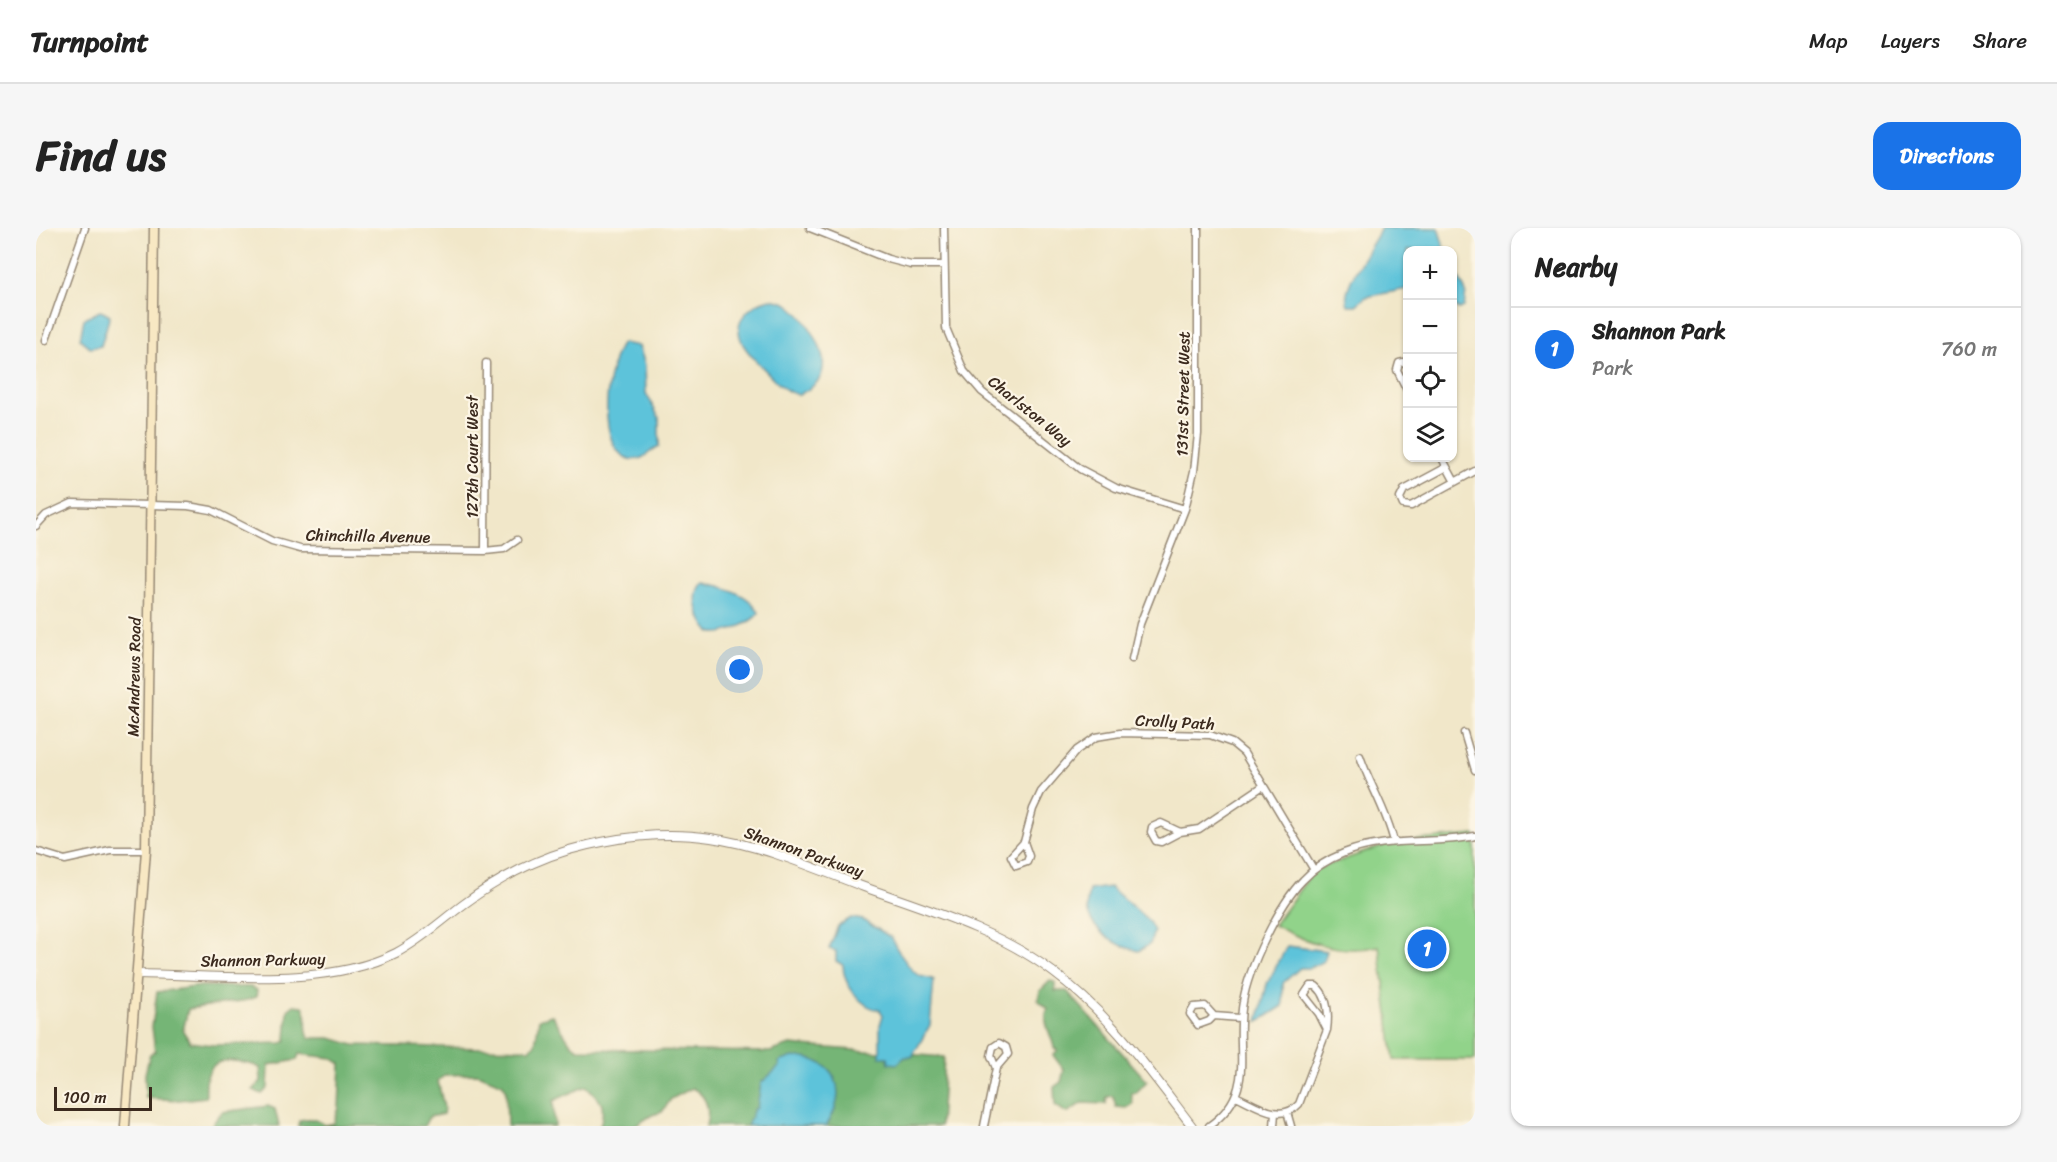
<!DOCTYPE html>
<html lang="en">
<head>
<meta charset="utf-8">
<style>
  body { margin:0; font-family:Sriracha,sans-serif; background:#f6f6f6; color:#222 }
  .controls { position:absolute; right:18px; top:18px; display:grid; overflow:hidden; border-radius:12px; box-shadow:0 2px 4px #0004 }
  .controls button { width:54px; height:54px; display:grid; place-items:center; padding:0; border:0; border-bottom:2px solid #e0e0e0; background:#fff; color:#222; font:30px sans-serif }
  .scale { position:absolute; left:18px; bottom:15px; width:98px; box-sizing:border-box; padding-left:6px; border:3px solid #3b2a1e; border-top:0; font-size:16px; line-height:21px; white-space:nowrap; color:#3b2a1e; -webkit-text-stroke:4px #fcf5e5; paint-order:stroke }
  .you { position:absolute; left:704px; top:442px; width:21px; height:21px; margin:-15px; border:4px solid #fff; border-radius:50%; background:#1a73e8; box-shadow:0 0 0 9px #1a73e833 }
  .badge { display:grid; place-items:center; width:39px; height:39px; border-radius:50%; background:#1a73e8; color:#fff; font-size:20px; font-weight:700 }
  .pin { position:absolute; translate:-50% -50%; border:3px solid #fff; box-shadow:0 2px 6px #0006 }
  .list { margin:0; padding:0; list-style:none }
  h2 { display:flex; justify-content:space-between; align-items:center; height:78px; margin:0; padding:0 24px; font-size:26px }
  h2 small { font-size:20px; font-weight:400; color:#767676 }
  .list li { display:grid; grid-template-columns:39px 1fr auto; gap:18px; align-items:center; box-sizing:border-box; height:84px; padding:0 24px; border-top:2px solid #e0e0e0 }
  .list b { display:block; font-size:22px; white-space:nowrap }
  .list p { margin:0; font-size:20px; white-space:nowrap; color:#767676 }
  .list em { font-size:20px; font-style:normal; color:#767676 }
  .icon { flex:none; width:33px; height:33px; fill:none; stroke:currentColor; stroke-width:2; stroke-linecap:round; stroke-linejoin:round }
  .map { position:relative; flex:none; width:1439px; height:898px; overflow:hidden; border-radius:18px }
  header { display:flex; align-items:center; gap:36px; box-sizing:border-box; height:84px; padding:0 30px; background:#fff; border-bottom:2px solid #e0e0e0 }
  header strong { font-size:28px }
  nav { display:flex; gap:33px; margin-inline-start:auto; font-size:21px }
  .intro { display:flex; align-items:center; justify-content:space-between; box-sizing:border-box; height:144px; padding:0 36px }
  h1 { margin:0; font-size:42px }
  .button { padding:15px 27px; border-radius:18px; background:#1a73e8; color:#fff; font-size:21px; font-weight:700 }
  main { display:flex; gap:36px; padding:0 36px }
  aside { flex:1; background:#fff; border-radius:18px; box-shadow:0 2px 4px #0004 }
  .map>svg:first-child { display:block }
</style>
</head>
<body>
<header>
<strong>Turnpoint</strong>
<nav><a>Map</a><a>Layers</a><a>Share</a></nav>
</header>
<div class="intro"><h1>Find us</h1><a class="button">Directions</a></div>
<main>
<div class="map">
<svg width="1439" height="898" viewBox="0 0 1439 898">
  <rect width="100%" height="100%" fill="#fcf5e5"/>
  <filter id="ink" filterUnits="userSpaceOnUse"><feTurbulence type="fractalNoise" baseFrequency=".0167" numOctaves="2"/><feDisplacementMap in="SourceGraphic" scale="12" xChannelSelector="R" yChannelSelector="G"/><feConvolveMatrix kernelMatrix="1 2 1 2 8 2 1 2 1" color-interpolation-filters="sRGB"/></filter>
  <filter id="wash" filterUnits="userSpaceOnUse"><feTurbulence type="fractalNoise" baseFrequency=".008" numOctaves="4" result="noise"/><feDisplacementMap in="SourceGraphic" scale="24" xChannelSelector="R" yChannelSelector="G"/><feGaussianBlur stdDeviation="1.35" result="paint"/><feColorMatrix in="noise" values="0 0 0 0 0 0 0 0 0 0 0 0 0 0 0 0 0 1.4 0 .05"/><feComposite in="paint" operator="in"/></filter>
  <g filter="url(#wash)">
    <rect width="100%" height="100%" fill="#f1e7c9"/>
    <!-- green -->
    <path fill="#91d38a" stroke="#667e54" stroke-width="1.5" d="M 1439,607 L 1439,832 L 1358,832 L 1343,718 C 1306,727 1271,715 1238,697 L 1278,642 L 1358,614 Z"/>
    <!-- forest -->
    <path fill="#74b576" stroke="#58704a" stroke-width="1.5" d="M 1014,753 L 1019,754 L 1019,763 L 1031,763 L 1111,853 L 1100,865 L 1095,865 L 1097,875 L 1091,880 L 1080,879 L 1077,868 L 1071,869 L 1070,876 L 1046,875 L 1031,885 L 1019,877 L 1018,859 L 1025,854 L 1028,842 L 1017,827 L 1022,822 L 1018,820 C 1016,807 1005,793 1012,781 L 1002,772 L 1004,763 Z
      M 166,758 L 215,759 L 221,762 L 220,769 L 212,772 L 152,781 L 147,803 L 154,814 L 177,817 L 246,815 L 250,812 L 252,782 L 258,777 L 267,778 C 274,788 267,799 273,810 L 295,810 L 318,817 L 493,821 L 499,816 L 503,791 L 516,787 L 535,816 L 542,821 L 734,824 L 754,817 L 908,829 L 904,898 L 670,898 C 674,882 672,868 656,860 L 635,871 L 626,884 L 616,887 L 599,898 L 564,898 C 570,876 566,873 550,858 L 517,873 L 519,898 L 471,898 L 470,864 L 467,856 L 442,846 L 409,847 L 402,853 L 408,880 L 407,886 L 393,889 L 388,898 L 262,898 L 263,893 C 273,888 281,891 289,897 L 298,895 L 303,880 L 305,836 L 296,830 L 263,826 L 261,832 L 233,837 L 232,860 L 226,866 L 217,862 L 225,853 L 224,840 C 218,836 212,836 205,834 C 176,828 168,842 170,869 L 143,872 L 110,870 L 109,846 L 114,826 L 119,823 L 116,799 L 121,764 Z
      M 232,878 L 239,881 L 243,898 L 175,898 L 186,884 Z"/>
    <!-- water -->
    <path fill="#5dc3da" stroke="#4c767c" stroke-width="1.5" d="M 1345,0 L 1402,0 L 1409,22 L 1372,22 L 1371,61 L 1330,69 L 1320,77 L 1312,77 C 1303,60 1337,18 1345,0 Z
      M 1417,39 L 1430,64 L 1428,79 L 1423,81 L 1417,78 Z
      M 734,71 C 740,72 747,73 752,76 C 769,88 793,123 786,145 C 783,156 771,162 763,167 C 748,164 740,153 730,143 C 714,127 691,106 710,85 C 718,77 723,74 734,71 Z
      M 64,83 L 74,87 L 65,118 L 54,120 L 44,111 L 48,91 Z
      M 586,115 L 603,118 L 609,137 L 610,165 L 623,190 L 623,218 C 613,223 607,234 594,231 C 558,221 571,135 586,115 Z
      M 666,355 C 684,357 715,366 723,385 C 715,395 687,409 674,404 C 663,392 654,368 666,355 Z
      M 1074,659 L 1112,692 L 1118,703 L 1114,716 L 1103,723 C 1083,719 1056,704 1051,682 C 1050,676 1052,668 1053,662 Z
      M 815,690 L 827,692 L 856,710 C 859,720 876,745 884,748 C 889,750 893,749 898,752 L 894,797 L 876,829 L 869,829 L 861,836 L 853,835 L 852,829 L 844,829 L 844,797 L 847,787 L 844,782 C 825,780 807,756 807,737 L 800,733 L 800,723 L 793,721 L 802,698 Z
      M 1251,718 L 1291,723 L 1288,733 L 1274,740 L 1264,740 L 1247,755 L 1247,778 L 1222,794 L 1231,756 Z
      M 757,829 C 801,829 814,864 790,898 L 711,898 L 718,881 L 721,880 L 725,855 L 744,838 L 743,834 Z"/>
  </g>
  <g filter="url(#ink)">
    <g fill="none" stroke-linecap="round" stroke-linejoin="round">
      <!-- minor casing -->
      <g stroke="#968874" stroke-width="9">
        <path id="minor" d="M 774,0 L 852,31 L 875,37 L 907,37
          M 908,0 L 910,100 L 928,143 L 946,164 L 1044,241 L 1080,260 L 1149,281
          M 10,112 L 49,0
          M 1372,133 L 1363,135 L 1361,142 L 1372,164
          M 1406,230 L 1419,254
          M 1411,239 L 1368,262 L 1364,270 L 1367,277 L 1375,278 L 1439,243
          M 0,298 L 10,287 L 36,275 L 152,278 L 175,282 L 236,313 L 264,321 L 449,323 L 468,321 L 481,312
          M 449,323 L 450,135
          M 1096,431 L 1104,396 L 1149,281 L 1158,243 L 1162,206 L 1162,0
          M 1428,505 L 1439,542
          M 1324,528 C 1334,558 1351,583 1358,614
          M 1144,604 L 1125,614 L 1120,613 L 1115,604 L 1116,599 L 1125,595 L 1144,604 L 1163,601 L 1227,558
          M 988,614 L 993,628 L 991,634 L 980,638 L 975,628 L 988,614 L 997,581 L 1005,564 L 1041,522 L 1060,509 L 1084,505 L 1174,507 L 1196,515 L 1208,525 L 1278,642
          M 0,623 L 29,632 L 74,622 L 110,622
          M 1178,788 L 1173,793 L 1162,797 L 1154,786 L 1158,779 L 1169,778 L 1178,788 L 1204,790
          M 1200,868 C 1220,877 1245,896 1263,876 L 1291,802 C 1293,787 1293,769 1280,758 L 1274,758 L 1268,767 L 1283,786 L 1291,802
          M 1251,884 L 1255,898
          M 948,898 L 960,840 L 972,826 L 970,819 L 963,815 L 957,819 L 955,828 L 960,840
          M 1173,898 C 1222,863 1198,823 1207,774 C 1212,741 1243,676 1267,652 C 1278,640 1293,631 1308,625 C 1350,608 1396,617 1439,608
          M 1238,898 L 1239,885"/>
      </g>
      <!-- tertiary casing -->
      <g stroke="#968874" stroke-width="10">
        <path id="tertiary" d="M 102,746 C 182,747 288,761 360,725 C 385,712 405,693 428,676 C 459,653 496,633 533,622 C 578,609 629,603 675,610 C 728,618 778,640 828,659 C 892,682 962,702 1017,744 C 1074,786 1113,842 1156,898"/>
      </g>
      <!-- secondary casing -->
      <g stroke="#968874" stroke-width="11">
        <path id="secondary" d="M 89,898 L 110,622 L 118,0"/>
      </g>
      <!-- minor -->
      <use href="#minor" stroke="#fff" stroke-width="6"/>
      <!-- tertiary -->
      <use href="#tertiary" stroke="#fff" stroke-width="8"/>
      <!-- secondary -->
      <use href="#secondary" stroke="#f8e8c3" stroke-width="8"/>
    </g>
  </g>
  <g text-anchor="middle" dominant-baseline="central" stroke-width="4.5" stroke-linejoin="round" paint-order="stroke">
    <!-- street labels -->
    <g font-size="16" fill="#3b2a1e" stroke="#fcf5e5">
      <text transform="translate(1147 166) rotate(-89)">131st Street West</text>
      <text transform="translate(994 183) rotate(39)">Charlston Way</text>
      <text transform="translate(436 229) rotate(-90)">127th Court West</text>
      <text transform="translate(332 308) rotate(1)">Chinchilla Avenue</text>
      <text transform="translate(98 449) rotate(-89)">McAndrews Road</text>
      <text transform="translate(1139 494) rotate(3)">Crolly Path</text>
      <text transform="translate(768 624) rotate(19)">Shannon Parkway</text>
      <text transform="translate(227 732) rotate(-1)">Shannon Parkway</text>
    </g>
  </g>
</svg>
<div class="controls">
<button>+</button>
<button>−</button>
<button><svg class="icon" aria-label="locate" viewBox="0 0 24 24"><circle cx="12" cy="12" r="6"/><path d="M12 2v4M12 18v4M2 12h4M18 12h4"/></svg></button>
<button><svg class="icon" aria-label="layers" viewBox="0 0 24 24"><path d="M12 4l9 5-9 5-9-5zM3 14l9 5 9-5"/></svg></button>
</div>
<div class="scale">100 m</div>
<div class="you"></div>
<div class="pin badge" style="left:1391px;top:721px">1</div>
</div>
<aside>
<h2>Nearby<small></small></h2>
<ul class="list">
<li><span class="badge">1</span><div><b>Shannon Park</b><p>Park</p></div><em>760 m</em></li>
</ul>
</aside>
</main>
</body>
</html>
